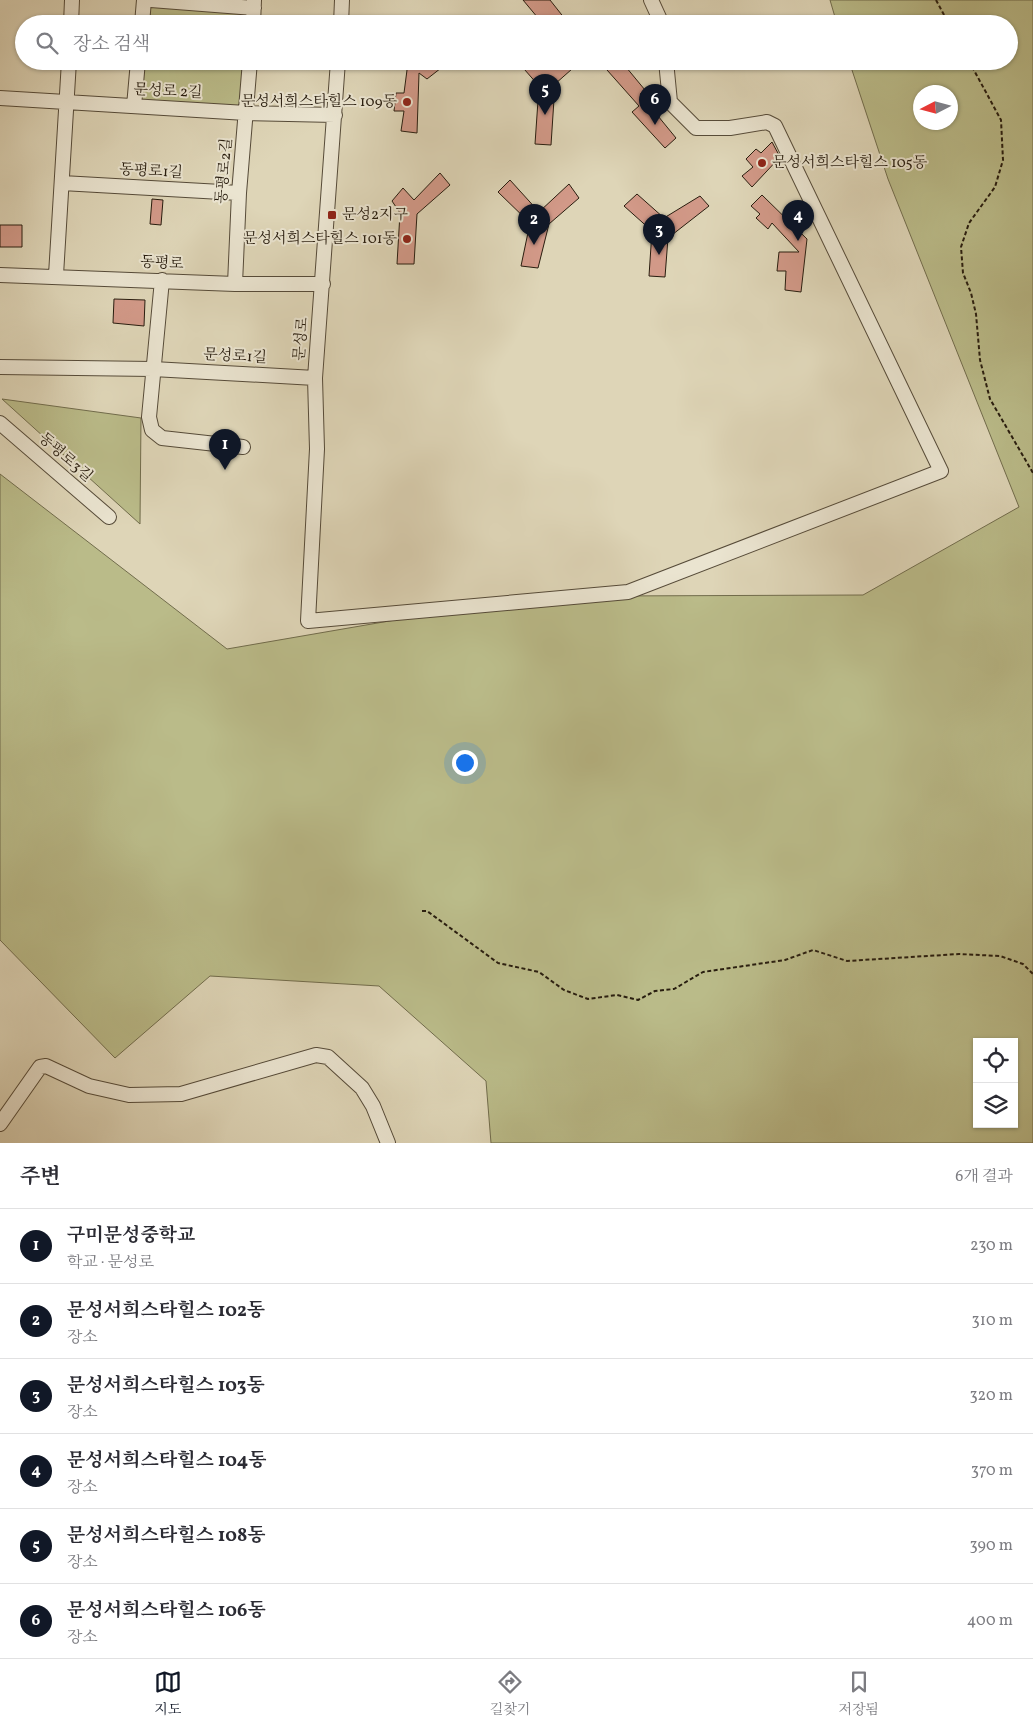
<!DOCTYPE html>
<html lang="ko">
<head>
<meta charset="utf-8">
<style>
  body { margin:0; font-family:Vollkorn,"Noto Serif KR",serif; background:#f7f7f7; color:#2b2b33 }
  .controls { position:absolute; right:15px; bottom:15px; display:grid; overflow:hidden; border-radius:0px; box-shadow:0 1px 4px #0004 }
  .controls button { width:45px; height:45px; display:grid; place-items:center; padding:0; border:0; border-bottom:1px solid #e1e1e2; background:#fff; color:#2b2b33; font:25px sans-serif }
  .compass { position:absolute; left:913px; top:85px; width:45px; height:45px; border-radius:50%; background:#fff; box-shadow:0 1px 4px #0004; rotate:264deg }
  .you { position:absolute; left:464px; top:762px; width:18px; height:18px; margin:-12px; border:4px solid #fff; border-radius:50%; background:#1a73e8; box-shadow:0 0 0 8px #1a73e833 }
  .badge { display:grid; place-items:center; width:32px; height:32px; border-radius:50%; background:#111827; color:#fff; font-size:16px; font-weight:700 }
  .pin { position:absolute; translate:-50% -41px; filter:drop-shadow(0 1px 2px #0008) }
  .pin::after { content:''; position:absolute; top:26px; width:18px; height:15px; background:inherit; clip-path:polygon(0 0,100% 0,50% 100%) }
  .list { margin:0; padding:0; list-style:none }
  h2 { display:flex; justify-content:space-between; align-items:center; height:65px; margin:0; padding:0 20px; font-size:21px }
  h2 small { font-size:16px; font-weight:400; color:#7c7c81 }
  .list li { display:grid; grid-template-columns:32px 1fr auto; gap:15px; align-items:center; box-sizing:border-box; height:75px; padding:0 20px; border-top:1px solid #e1e1e2 }
  .list b { display:block; font-size:19px; white-space:nowrap }
  .list p { margin:0; font-size:16px; white-space:nowrap; color:#7c7c81 }
  .list em { font-size:16px; font-style:normal; color:#7c7c81 }
  .icon { flex:none; width:28px; height:28px; fill:none; stroke:currentColor; stroke-width:2; stroke-linecap:round; stroke-linejoin:round }
  .map { position:relative; flex:none; width:1033px; height:1143px; overflow:hidden }
  .search { position:absolute; background:#fff; box-shadow:0 1px 4px #0004; left:15px; right:15px; top:15px; height:55px; display:flex; align-items:center; gap:12px; box-sizing:border-box; padding:0 18px; border-radius:28px; color:#7c7c81; font-size:19px }
  .sheet { height:515px; background:#fff }
  nav { display:flex; justify-content:space-around; align-items:center; box-sizing:border-box; height:70px; border-top:1px solid #e1e1e2; background:#fff; font-size:14px; color:#7c7c81 }
  nav a { display:grid; justify-items:center; gap:2px }
  nav .on { color:#111827 }
  .map>svg:first-child { display:block }
</style>
</head>
<body>
<div class="map">
<svg width="1033" height="1143" viewBox="0 0 1033 1143">
  <rect width="100%" height="100%" fill="#ded5b7"/>
  <filter id="stains"><feTurbulence type="fractalNoise" baseFrequency=".004" numOctaves="4"/><feColorMatrix values="0 0 0 0 .2 0 0 0 0 .09 0 0 0 0 .02 0 0 0 .5 -.17"/></filter>
  <radialGradient id="worn" r=".72"><stop offset=".6" stop-color="#630" stop-opacity="0"/><stop offset="1" stop-color="#630" stop-opacity=".3"/></radialGradient>
  <!-- green -->
  <path fill="#babb89" stroke="#716c4c" fill-rule="evenodd" d="M 144,0 L 254,8 L 253,24 L 142,24 Z
    M 830,0 L 1033,0 L 1033,1143 L 491,1143 L 486,1081 L 379,986 L 210,976 L 115,1058 L 0,940 L 0,474 L 227,649 L 424,615 L 610,596 L 863,595 L 1019,507 L 888,179 L 849,61 L 1009,61 L 1009,24 L 837,24 ZM 920,92 L 950,92 L 950,122 L 920,122 ZM 977,1042 L 1014,1042 L 1014,1124 L 977,1124 Z
    M 138,61 L 250,61 L 246,113 L 134,106 Z
    M 2,399 L 141,418 L 140,524 Z"/>
  <!-- building -->
  <path fill="#d29988" stroke="#281d0f" d="M 523,0 L 550,0 L 569,24 L 543,24 Z
    M 397,61 L 450,61 L 427,79 L 419,73 L 417,133 L 401,131 L 404,111 L 394,111 L 396,93 L 404,93 L 407,70 Z
    M 517,61 L 541,61 L 549,69 L 556,61 L 565,61 L 572,69 L 555,84 L 551,145 L 535,144 L 539,86 Z
    M 599,61 L 621,61 L 645,90 L 640,94 L 676,138 L 665,148 L 632,112 L 639,106 Z
    M 772,142 L 780,157 L 752,187 L 742,176 L 753,167 L 746,159 L 756,149 L 761,153 Z
    M 440,173 L 450,185 L 417,214 L 414,264 L 397,264 L 400,213 L 392,201 L 403,188 L 414,200 Z
    M 510,180 L 539,212 L 569,184 L 579,198 L 549,224 L 538,268 L 521,266 L 530,223 L 498,192 Z
    M 637,194 L 664,218 L 700,196 L 709,206 L 668,238 L 665,277 L 649,276 L 652,231 L 624,206 Z
    M 762,195 L 807,239 L 801,292 L 785,290 L 786,271 L 777,271 L 779,252 L 799,252 L 772,223 L 768,229 L 756,218 L 760,214 L 751,206 Z
    M 152,199 L 163,200 L 161,225 L 150,224 Z
    M 0,225 L 22,225 L 22,247 L 0,247 Z
    M 114,299 L 145,300 L 144,326 L 113,323 Z"/>
  <g fill="none" stroke-linecap="round" stroke-linejoin="round">
    <!-- minor casing -->
    <g stroke="#564b39" stroke-width="16">
      <path id="minor" d="M 151,0 L 254,8
        M 651,0 L 662,24
        M 71,24 L 72,0
        M 142,24 L 144,0
        M 253,24 L 254,0
        M 341,24 L 342,0
        M 338,61 L 315,378 L 317,449 L 308,621 L 628,592 L 941,471 L 775,126 L 767,122 L 730,128 L 696,128 L 670,102 L 666,61
        M 0,98 L 246,113 L 335,115
        M 134,106 L 138,61
        M 62,183 L 239,193
        M 0,275 L 235,284 L 323,284
        M 56,275 L 69,61
        M 162,280 L 149,417 L 152,430 L 162,438 L 243,447
        M 235,284 L 239,193 L 250,61
        M 0,367 L 153,369 L 315,378
        M 0,423 L 109,517
        M 0,1124 L 40,1067 L 46,1066 L 89,1086 L 129,1095 L 181,1094 L 316,1055 L 328,1057 L 362,1088 L 373,1106 L 388,1143"/>
    </g>
    <!-- path -->
    <path stroke="#281d0f" stroke-width="2" stroke-dasharray="4 2.5" stroke-linecap="butt" d="M 936,0 L 949,24
      M 969,61 L 1001,120 L 1003,160 L 995,187 L 969,223 L 961,247 L 963,273 L 971,293 L 976,314 L 980,360 L 990,399 L 1033,473
      M 422,911 L 427,911 L 498,963 L 539,972 L 564,990 L 588,999 L 617,995 L 638,1000 L 655,991 L 674,989 L 703,972 L 785,960 L 813,950 L 847,961 L 959,954 L 1000,956 L 1023,964 L 1033,974"/>
    <!-- minor -->
    <use href="#minor" stroke="#eae4d0" stroke-width="14"/>
  </g>
  <!-- markers -->
  <g fill="#8f2418" stroke="#eae4d0" stroke-width="2">
    <circle cx="407" cy="102" r="5"/>
    <circle cx="762" cy="163" r="5"/>
    <rect x="327" y="210" width="10" height="10" rx="2.5"/>
    <circle cx="407" cy="239" r="5"/>
  </g>
  <g text-anchor="middle" dominant-baseline="central" stroke-width="4" stroke-linejoin="round" paint-order="stroke">
    <!-- street labels -->
    <g font-size="15" fill="#281d0f" stroke="#eae4d0">
      <text transform="translate(168 92) rotate(3)">문성로 2길</text>
      <text transform="translate(225 171) rotate(-85)">동평로2길</text>
      <text transform="translate(151 172) rotate(3)">동평로1길</text>
      <text transform="translate(162 264) rotate(3)">동평로</text>
      <text transform="translate(302 339) rotate(-85)">문성로</text>
      <text transform="translate(235 357) rotate(3)">문성로1길</text>
      <text transform="translate(65 458) rotate(41)">동평로3길</text>
    </g>
    <!-- poi labels -->
    <g font-size="15" fill="#281d0f" stroke="#eae4d0" text-anchor="end">
      <text x="397" y="102">문성서희스타힐스 109동</text>
      <text x="772" y="163" text-anchor="start">문성서희스타힐스 105동</text>
      <text x="342" y="215" text-anchor="start">문성2지구</text>
      <text x="397" y="239">문성서희스타힐스 101동</text>
    </g>
  </g>
  <rect width="100%" height="100%" filter="url(#stains)"/>
  <rect width="100%" height="100%" fill="url(#worn)"/>
</svg>
<div class="controls">
<button><svg class="icon" aria-label="locate" viewBox="0 0 24 24"><circle cx="12" cy="12" r="6"/><path d="M12 2v4M12 18v4M2 12h4M18 12h4"/></svg></button>
<button><svg class="icon" aria-label="layers" viewBox="0 0 24 24"><path d="M12 4l9 5-9 5-9-5zM3 14l9 5 9-5"/></svg></button>
</div>
<svg class="compass" viewBox="-18 -18 36 36"><path d="M0-13l5 13h-10z" fill="#e53935"/><path d="M0 13l5-13h-10z" fill="#7c7c81"/></svg>
<div class="you"></div>
<div class="pin badge" style="left:225px;top:470px">1</div>
<div class="pin badge" style="left:534px;top:245px">2</div>
<div class="pin badge" style="left:659px;top:255px">3</div>
<div class="pin badge" style="left:798px;top:241px">4</div>
<div class="pin badge" style="left:545px;top:115px">5</div>
<div class="pin badge" style="left:655px;top:125px">6</div>
<div class="search"><svg class="icon" aria-label="search" viewBox="0 0 24 24"><circle cx="10" cy="10" r="6"/><path d="M15 15l6 6"/></svg>장소 검색</div>
</div>
<section class="sheet">
<h2>주변<small>6개 결과</small></h2>
<ul class="list">
<li><span class="badge">1</span><div><b>구미문성중학교</b><p>학교 · 문성로</p></div><em>230 m</em></li>
<li><span class="badge">2</span><div><b>문성서희스타힐스 102동</b><p>장소</p></div><em>310 m</em></li>
<li><span class="badge">3</span><div><b>문성서희스타힐스 103동</b><p>장소</p></div><em>320 m</em></li>
<li><span class="badge">4</span><div><b>문성서희스타힐스 104동</b><p>장소</p></div><em>370 m</em></li>
<li><span class="badge">5</span><div><b>문성서희스타힐스 108동</b><p>장소</p></div><em>390 m</em></li>
<li><span class="badge">6</span><div><b>문성서희스타힐스 106동</b><p>장소</p></div><em>400 m</em></li>
</ul>
</section>
<nav>
<a class="on"><svg class="icon" aria-label="map" viewBox="0 0 24 24"><path d="M3 6l6-2 6 2 6-2v14l-6 2-6-2-6 2zM9 4v14M15 6v14"/></svg>지도</a>
<a><svg class="icon" aria-label="directions" viewBox="0 0 24 24"><path d="M12 3l9 9-9 9-9-9zM9 14v-3h6M13 9l2 2-2 2"/></svg>길찾기</a>
<a><svg class="icon" aria-label="saved" viewBox="0 0 24 24"><path d="M7 4h10v16l-5-4-5 4z"/></svg>저장됨</a>
</nav>
</body>
</html>
